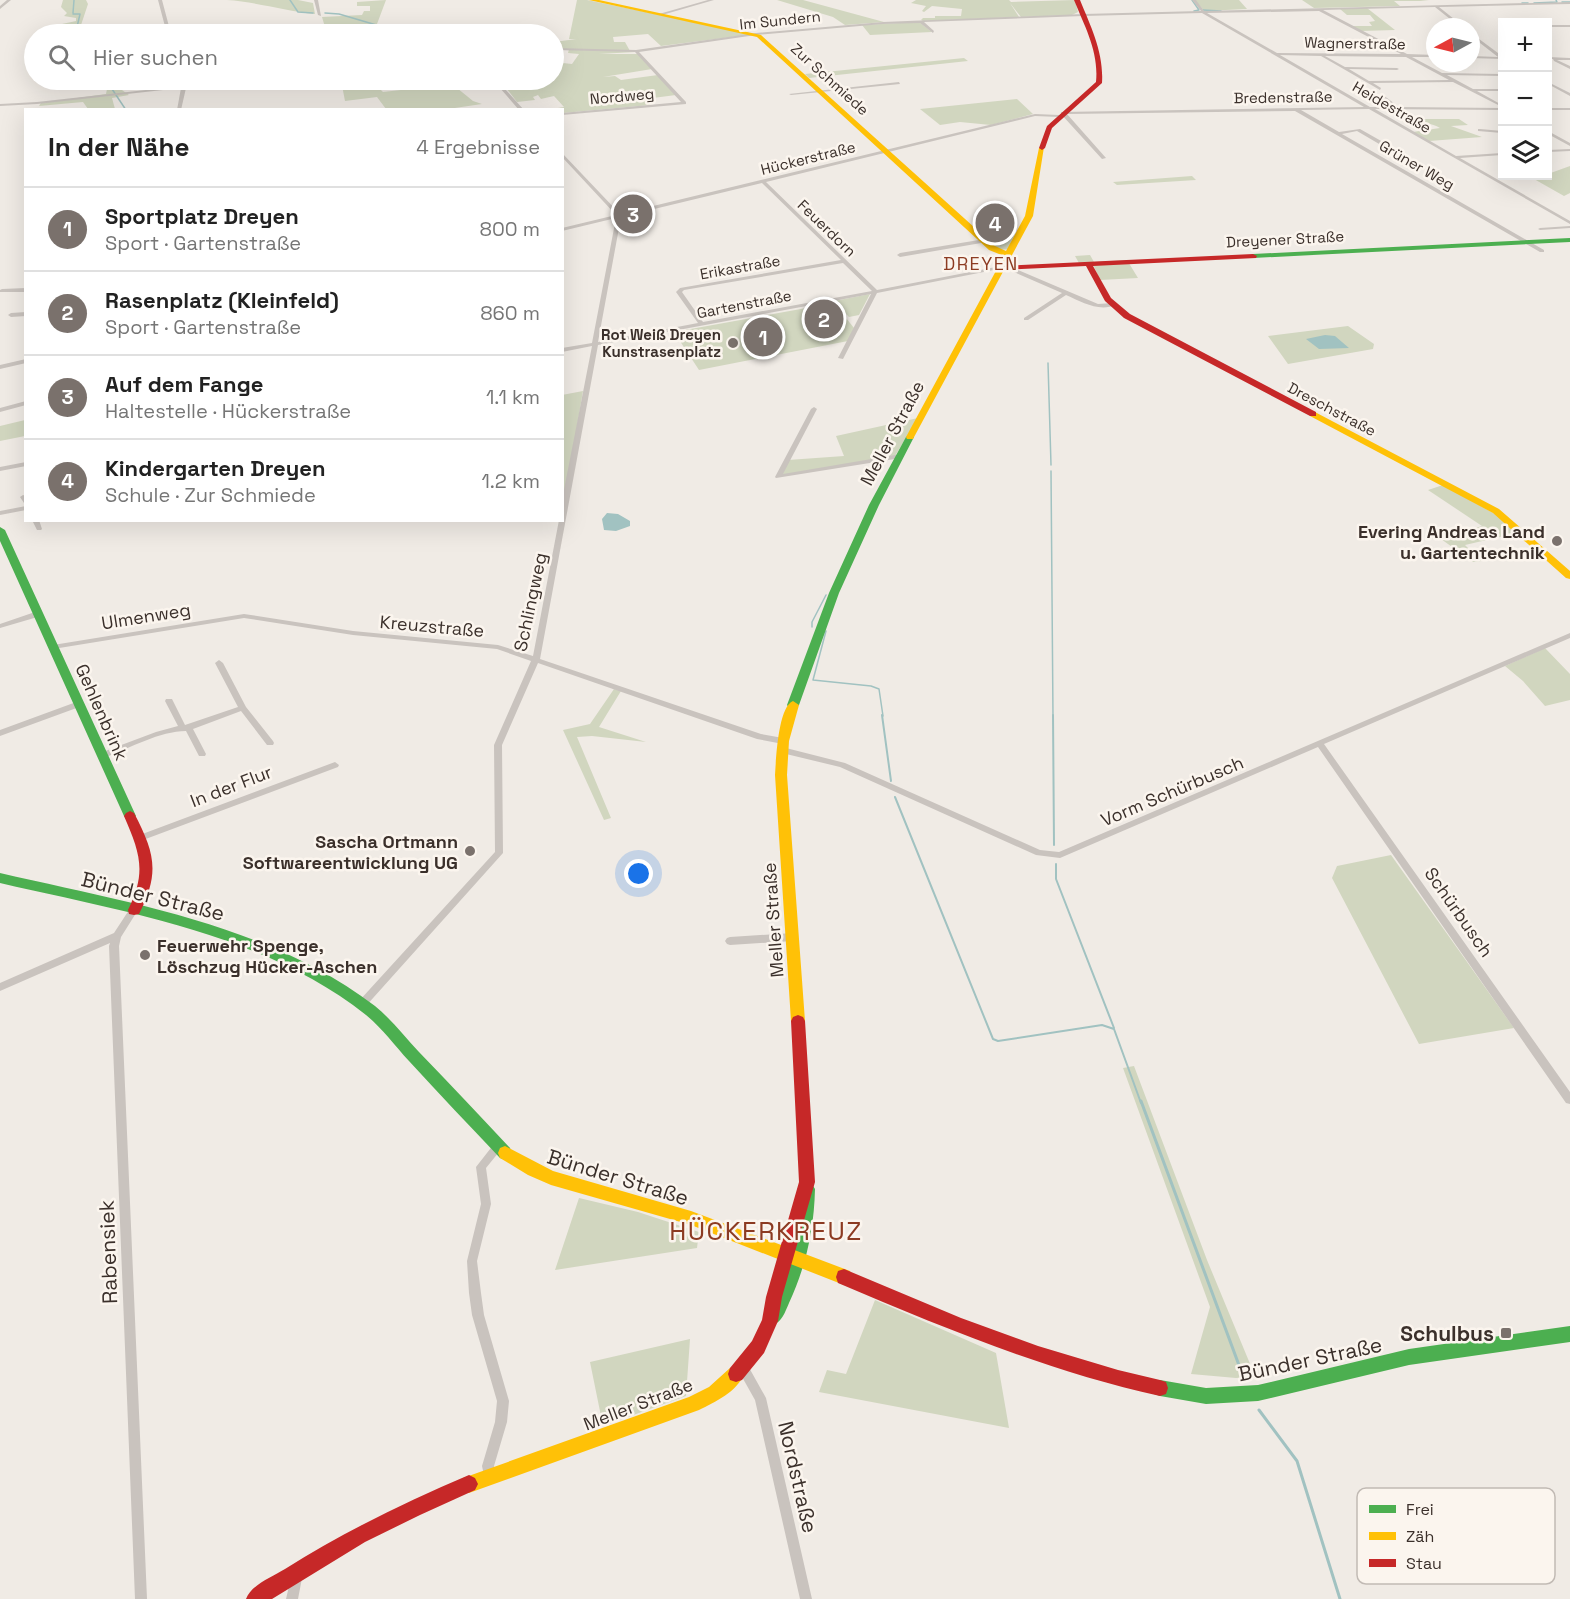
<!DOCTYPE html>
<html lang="de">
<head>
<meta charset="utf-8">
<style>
  body { margin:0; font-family:"Space Grotesk",sans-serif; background:#f2f2f2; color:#222 }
  .controls { position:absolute; right:18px; top:18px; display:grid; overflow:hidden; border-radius:0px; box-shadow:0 6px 24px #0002 }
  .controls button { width:54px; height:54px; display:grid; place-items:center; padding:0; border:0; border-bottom:2px solid #e0e0e0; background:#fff; color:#222; font:30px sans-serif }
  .compass { position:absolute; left:1426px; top:18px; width:54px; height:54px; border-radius:50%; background:#fff; box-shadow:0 6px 24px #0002; rotate:263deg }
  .you { position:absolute; left:639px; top:874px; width:21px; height:21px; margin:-15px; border:4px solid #fff; border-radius:50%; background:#1a73e8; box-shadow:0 0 0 9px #1a73e833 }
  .badge { display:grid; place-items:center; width:39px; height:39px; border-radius:50%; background:#7a716c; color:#fff; font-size:20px; font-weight:700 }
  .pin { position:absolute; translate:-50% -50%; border:3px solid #fff; box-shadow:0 2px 6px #0006 }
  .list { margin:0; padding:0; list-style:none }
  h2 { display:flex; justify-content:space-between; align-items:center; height:78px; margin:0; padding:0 24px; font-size:26px }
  h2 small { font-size:20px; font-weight:400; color:#767676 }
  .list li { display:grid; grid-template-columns:39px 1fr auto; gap:18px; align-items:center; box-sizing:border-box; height:84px; padding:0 24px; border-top:2px solid #e0e0e0 }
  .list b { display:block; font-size:22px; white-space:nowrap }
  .list p { margin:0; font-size:20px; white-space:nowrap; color:#767676 }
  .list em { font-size:20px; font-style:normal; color:#767676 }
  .icon { flex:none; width:33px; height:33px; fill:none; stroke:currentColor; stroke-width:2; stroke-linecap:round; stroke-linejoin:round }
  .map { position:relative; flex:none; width:1570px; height:1599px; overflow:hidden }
  .search { position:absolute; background:#fff; box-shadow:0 6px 24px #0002; left:24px; top:24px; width:540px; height:66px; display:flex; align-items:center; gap:15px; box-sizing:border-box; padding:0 21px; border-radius:33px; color:#767676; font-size:22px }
  .panel { position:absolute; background:#fff; box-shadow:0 6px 24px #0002; left:24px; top:108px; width:540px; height:414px; border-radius:0px }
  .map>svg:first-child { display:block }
</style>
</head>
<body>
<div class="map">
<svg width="1570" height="1599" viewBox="0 0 1570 1599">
  <rect width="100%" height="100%" fill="#f0ebe5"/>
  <!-- green -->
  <path fill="#d1d6bf" d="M 63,0 L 86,0 L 88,4 L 81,25 L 96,29 L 97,34 L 86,34 L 77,30 L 60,32 L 62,24 L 76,21 L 76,18 L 64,16 L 67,13 L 61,7 Z
    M 227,0 L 298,0 L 313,3 L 315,14 C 285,11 257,2 227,0 Z
    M 386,0 L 377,24 L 411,34 L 327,34 L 322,17 L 362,15 L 364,11 L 370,11 L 370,6 L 357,6 L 357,2 Z
    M 577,0 L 587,0 L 748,33 L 747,35 L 661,46 L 648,34 L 613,37 L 614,42 L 625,42 L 630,51 L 635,52 L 599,54 L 638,54 L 652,69 L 603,77 L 615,76 L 621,80 L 658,75 L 676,95 L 645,99 L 650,105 L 563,113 L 562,110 L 552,109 L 564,107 L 554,96 L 541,99 L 538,95 L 533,97 L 535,100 L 517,102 L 500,80 L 495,82 L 497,85 L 478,89 L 474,85 L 493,82 L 492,80 L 554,80 L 554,62 L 572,64 L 579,54 L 568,53 L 569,49 L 554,50 L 554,42 L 576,39 L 569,39 Z
    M 777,0 L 803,0 L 884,22 L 845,25 L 833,17 Z
    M 916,0 L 1009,0 L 1011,2 L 1075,0 L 1078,12 L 1072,15 L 1021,17 L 1010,3 L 1019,17 L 923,21 L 921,20 L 923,18 L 935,18 L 935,16 L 961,16 L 962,9 L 932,6 L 924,12 L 922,11 L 926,6 L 911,3 Z
    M 1195,0 L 1239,0 L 1247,9 L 1204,11 Z
    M 1302,0 L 1420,0 L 1429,1 L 1394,1 L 1400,6 L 1314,8 Z
    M 1367,8 L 1395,30 L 1361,31 L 1352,26 L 1372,26 L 1369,22 L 1375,21 L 1370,15 L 1347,15 L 1340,9 Z
    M 919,22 L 932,32 L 870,35 L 862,25 Z
    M 964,58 L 968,61 L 809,78 L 805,74 Z
    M 104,80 L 117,80 L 122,90 L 129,95 L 112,98 L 115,109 L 88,109 L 83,102 L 39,106 L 41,103 L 106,94 L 107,89 Z
    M 341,80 L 371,80 L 383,92 L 445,85 L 448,89 L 457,88 L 473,101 L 482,104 L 448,109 L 386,109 L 377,97 L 345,101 Z
    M 1017,99 L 1033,114 L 991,125 L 960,122 L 940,125 L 920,109 Z
    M 1412,119 L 1459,119 L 1468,125 L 1451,126 L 1482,137 L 1429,141 L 1413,132 L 1440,128 C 1432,122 1421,125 1412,119 Z
    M 1570,166 L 1570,193 L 1564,196 L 1534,179 Z
    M 1192,176 L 1196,180 L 1117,185 L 1113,182 Z
    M 982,230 L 998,234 L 1001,231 L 1015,233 L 1008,249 C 993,253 988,236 978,231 Z
    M 1090,255 L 1094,262 L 1127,260 L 1138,278 L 1100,280 L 1092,262 L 1079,263 L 1075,256 Z
    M 870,294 L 859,315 L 849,317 L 834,301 Z
    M 834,303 L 854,328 L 848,341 L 699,370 L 674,332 Z
    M 1348,326 L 1374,344 L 1373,349 L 1288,364 L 1268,336 Z
    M 583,391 L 565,497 L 562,497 L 562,395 Z
    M 918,418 L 895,456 L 782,475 L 788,460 L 844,456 L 836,436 Z
    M 25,420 L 25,436 L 0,441 L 0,426 Z
    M 1443,485 L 1495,514 L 1517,533 L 1465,545 L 1481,561 L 1473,562 L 1441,539 L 1482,526 L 1428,490 Z
    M 1545,648 L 1570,674 L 1570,700 L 1545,706 L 1523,681 L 1505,666 Z
    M 614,689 L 621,691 L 599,727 L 646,742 L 592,736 L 577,737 L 611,818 L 604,820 L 563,730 L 590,724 Z
    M 1391,855 L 1514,1028 L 1419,1044 L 1332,878 L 1337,866 Z
    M 1134,1066 L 1207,1260 L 1253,1371 L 1248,1377 L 1236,1378 L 1191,1374 L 1210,1307 L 1123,1068 Z
    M 579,1198 L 638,1212 L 699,1232 L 697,1248 L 555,1270 Z
    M 875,1300 L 996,1353 L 1009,1428 L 819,1392 L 827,1370 L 846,1374 Z
    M 690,1339 L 686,1396 L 603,1426 L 590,1362 Z"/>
  <!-- water -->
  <path fill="#a1c2c1" d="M 1325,335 L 1335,336 L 1349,348 L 1319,349 L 1306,339 Z
    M 607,513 L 618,514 L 630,521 L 630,526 L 616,531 L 604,530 L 602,519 Z"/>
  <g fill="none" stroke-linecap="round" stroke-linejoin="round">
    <!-- stream-far2 -->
    <path stroke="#a1c2c1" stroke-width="1.5" d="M 290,0 L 298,12 L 313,13
      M 1192,0 L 1199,10 L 1194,11
      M 1562,2 L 1570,2
      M 1522,3 L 1528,3
      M 1534,3 L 1557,2 L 1556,0
      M 1203,10 L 1221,11
      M 73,13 L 74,0
      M 325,13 L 339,14 L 407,34
      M 73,14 L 80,14 L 77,27 L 90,28 L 92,34
      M 106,80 L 126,110
      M 1048,363 L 1051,465
      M 1051,471 L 1053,716
      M 812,627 L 812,622 L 826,595
      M 826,631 L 813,680 L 871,686 L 879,689 L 883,716"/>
    <!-- stream-far1 -->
    <path stroke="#a1c2c1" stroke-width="2" d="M 882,715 L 891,781
      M 1053,715 L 1054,845
      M 895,797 L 993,1039 L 998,1041 L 1102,1025 L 1114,1029 L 1141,1103
      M 1056,864 L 1056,879 L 1114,1028"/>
    <!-- stream -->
    <path stroke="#a1c2c1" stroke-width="3" d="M 1141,1101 L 1243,1376
      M 1259,1410 L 1297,1461 L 1340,1599"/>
    <!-- street -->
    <path fill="#c9c3be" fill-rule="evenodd" d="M 7,0 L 11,0 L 0,9 L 0,6 Z
      M 158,0 L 162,0 L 171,34 L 167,34 Z
      M 314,0 L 318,0 L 321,16 L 318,15 Z
      M 708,0 L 714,0 L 662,15 L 659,14 Z
      M 1192,0 L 1196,0 L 1204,11 L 1570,2 L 1570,4 L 1439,7 L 1464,27 L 1460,27 L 1435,7 L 1323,10 L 1407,54 L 1435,55 L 1435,57 L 1412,57 L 1442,73 L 1502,74 L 1502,76 L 1447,75 L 1473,89 L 1502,89 L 1502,91 L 1477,91 L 1502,105 L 1502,107 L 1453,82 L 1373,83 L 1381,88 L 1380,90 L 1321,56 L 1280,55 L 1370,107 L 1394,107 L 1382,97 L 1383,95 L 1399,107 L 1502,108 L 1502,110 L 1375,109 L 1456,156 L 1502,153 L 1502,155 L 1460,158 L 1570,221 L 1570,224 L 1369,109 L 1301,110 L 1339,132 L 1360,129 L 1390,146 L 1390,148 L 1386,148 L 1357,131 L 1342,134 L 1544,250 L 1544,252 L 1540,252 L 1295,111 L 1067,114 L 1106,158 L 1102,159 L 1061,114 L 1061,112 L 1364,107 L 1202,13 L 1083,16 L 924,22 L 934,31 L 933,33 L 920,23 L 883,24 L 756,35 L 639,52 L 686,102 L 686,104 L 562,115 L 562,113 L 681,102 L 635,52 L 554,50 L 554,48 L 636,50 L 756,33 L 883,22 L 1083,14 L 1201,11 ZM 1319,11 L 1401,54 L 1277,53 L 1207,13 ZM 1325,56 L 1406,57 L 1449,80 L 1369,81 L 1349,69 L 1397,70 L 1399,69 L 1397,68 L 1345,67 Z
      M 1548,25 L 1570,25 L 1570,27 L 1548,27 Z
      M 1471,33 L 1502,56 L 1502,59 L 1471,58 L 1471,56 L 1498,57 L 1471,36 Z
      M 1548,57 L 1570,58 L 1570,60 L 1557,60 L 1570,66 L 1570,69 L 1554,61 L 1553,59 L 1548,59 Z
      M 180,80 L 184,80 L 186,85 L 238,80 L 247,80 L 186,88 L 181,110 L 177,110 L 181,88 L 37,104 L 0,106 L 0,104 L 37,102 L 182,86 Z
      M 493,80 L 497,80 L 524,110 L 519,110 Z
      M 899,82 L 900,84 L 791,95 L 789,94 Z
      M 1548,82 L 1570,93 L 1570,96 L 1548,84 Z
      M 1548,108 L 1570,108 L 1570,110 L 1548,110 Z
      M 1035,114 L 1059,115 L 1061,116 L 1059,117 L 1035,116 L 766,182 L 877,290 L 1001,266 L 1004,268 L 877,293 L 843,359 L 838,358 L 871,294 L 598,345 L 540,659 L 761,734 L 783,738 L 787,741 L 783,744 L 757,739 L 538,663 L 502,745 L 503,853 L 365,1007 L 362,1008 L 359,1007 L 357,1004 L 359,1001 L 495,852 L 494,745 L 531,661 L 497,649 L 353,635 L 244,618 L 53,649 L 49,647 L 53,645 L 244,614 L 353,631 L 498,645 L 533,656 L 559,520 L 562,520 L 562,500 L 592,346 L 562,352 L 562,348 L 592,343 L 616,218 L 562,231 L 562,228 L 616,215 L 562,157 L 562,153 L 620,214 ZM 762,183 L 841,260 L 680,288 L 676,292 L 698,323 L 598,342 L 621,217 ZM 843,263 L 872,291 L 703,322 L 682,292 L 684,290 Z
      M 1480,129 L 1502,131 L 1502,133 L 1478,131 L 1478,129 Z
      M 1548,131 L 1570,143 L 1570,146 L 1548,134 Z
      M 1570,149 L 1570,151 L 1548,152 L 1548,150 Z
      M 1570,226 L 1570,228 L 1540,230 L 1538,229 L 1540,228 Z
      M 985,239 L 987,240 L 987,242 L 900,257 L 897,255 L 900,253 Z
      M 1014,266 L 1018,270 L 1098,304 L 1113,303 L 1116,305 C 1098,312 1082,302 1066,295 L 1028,320 L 1024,320 L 1024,318 L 1062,293 L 1014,272 L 1011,268 Z
      M 26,288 L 26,292 L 0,292 L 0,290 L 2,289 Z
      M 26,312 L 26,316 L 11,317 L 8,315 L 11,313 Z
      M 26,359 L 26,363 L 0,369 L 0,365 Z
      M 26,401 L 26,405 L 0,412 L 0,408 Z
      M 814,407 L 817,409 L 783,474 L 901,454 L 904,456 L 901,458 L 776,478 L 775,477 L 811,409 Z
      M 26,462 L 26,466 L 0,471 L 0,467 Z
      M 23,495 L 26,496 L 26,504 L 24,503 L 20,497 Z
      M 26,506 L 26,510 L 0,515 L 0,511 Z
      M 32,520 L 39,520 L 42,529 L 41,530 L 37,530 Z
      M 35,612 L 41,612 L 42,614 L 41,616 L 0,628 L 0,624 Z
      M 1570,633 L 1570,638 L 1324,744 L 1570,1092 L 1570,1104 L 1566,1103 L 1318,747 L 1060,858 L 1036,855 L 840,767 L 782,753 L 778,750 L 782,747 L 845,763 L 1040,850 L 1059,852 Z
      M 219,660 L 223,663 L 246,707 L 273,741 L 274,743 L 273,745 L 267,745 L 241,711 L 193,729 L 206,754 L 205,756 L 199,756 L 186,731 C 160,731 130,748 106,757 L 100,757 L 99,755 L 100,753 L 156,732 L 178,726 L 165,701 L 166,699 L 172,699 L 185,725 L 238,707 L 215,663 Z
      M 79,701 L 83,704 L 82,706 L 0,736 L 0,730 Z
      M 335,762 L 339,765 L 338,767 L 143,840 L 137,840 L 136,838 L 137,836 Z
      M 134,906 L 137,907 L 138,910 L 121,937 L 119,946 L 147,1599 L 135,1599 L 109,946 L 110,943 L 0,991 L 0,983 L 114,933 L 131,907 Z
      M 793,933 L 796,934 L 798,937 L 796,940 L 793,941 L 730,945 L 727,944 L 725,941 L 727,938 L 730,937 Z
      M 498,1142 L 502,1144 L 503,1147 L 486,1168 L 491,1204 L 477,1261 L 481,1293 L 484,1315 L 509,1401 L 507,1422 L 494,1466 L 495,1476 L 493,1480 L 489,1482 L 485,1480 L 482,1466 L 495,1422 L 497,1401 L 472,1315 L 469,1293 L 467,1261 L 481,1204 L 476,1167 L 494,1144 Z
      M 743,1362 L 747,1364 L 766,1398 L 812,1599 L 800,1599 L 755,1400 L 737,1368 L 739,1364 Z
      M 297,1567 L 301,1569 L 303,1573 L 298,1599 L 286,1599 L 293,1569 Z"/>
    <!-- fast -->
    <path fill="#4caf50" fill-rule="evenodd" d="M 1570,238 L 1570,242 L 1253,258 L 1249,256 L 1253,254 Z
      M 910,434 L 914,437 L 879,505 L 839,593 L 799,705 L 793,709 L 789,708 L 787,705 L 829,593 L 869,505 L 906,437 Z
      M 0,527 L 5,530 L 136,816 L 134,819 L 126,819 L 124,816 L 0,541 Z
      M 0,873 C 129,903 267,924 375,1006 C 391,1019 405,1037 419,1052 C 450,1084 480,1116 510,1148 L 512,1153 L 510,1158 L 505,1160 L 500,1158 C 470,1126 439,1094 409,1061 C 395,1046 382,1028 366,1015 C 262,933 125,912 0,883 Z
      M 807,1182 L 812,1184 L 815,1189 C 814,1230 806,1266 789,1303 C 785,1312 782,1322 773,1325 L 767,1323 L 765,1317 L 782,1283 L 791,1256 L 798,1223 L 799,1189 L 802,1184 Z
      M 1570,1326 L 1570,1342 L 1409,1365 L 1258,1401 L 1206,1404 L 1160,1396 L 1154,1394 L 1152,1388 L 1154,1382 L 1160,1380 L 1206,1388 L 1258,1385 L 1409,1349 Z"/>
    <!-- slow -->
    <path fill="#ffc107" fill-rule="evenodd" d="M 589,0 L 599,0 L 761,35 L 995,246 L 1006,251 L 1025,216 L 1039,148 L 1044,147 L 1033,216 L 913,439 L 907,439 L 906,437 L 1004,256 L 989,250 L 757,37 Z
      M 1313,411 L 1499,509 L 1570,571 L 1570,579 L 1566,578 L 1493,513 L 1310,416 L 1310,412 Z
      M 793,701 L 799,705 L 789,741 L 787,775 L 805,1021 L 803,1025 L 798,1027 L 793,1025 L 791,1021 L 775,775 C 776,760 778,707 793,701 Z
      M 505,1146 L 553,1171 L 691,1211 L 850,1271 L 852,1277 L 850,1283 L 844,1285 L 691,1225 L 551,1185 L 528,1175 L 500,1158 L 498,1153 L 500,1148 Z
      M 736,1366 L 742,1368 L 744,1374 C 737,1392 715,1402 699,1410 L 469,1493 L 463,1490 L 460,1484 L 463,1478 L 689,1397 L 709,1387 L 730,1368 Z"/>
    <!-- jam -->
    <path fill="#c62828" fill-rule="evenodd" d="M 1074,0 L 1080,0 C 1091,27 1104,53 1102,83 L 1052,128 L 1045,148 L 1042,150 L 1039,148 L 1047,126 L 1096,82 C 1099,52 1085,27 1074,0 Z
      M 1253,254 L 1257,256 L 1256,258 L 1093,266 L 1111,298 L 1130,314 L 1316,412 L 1316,416 L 1310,416 L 1124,318 L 1105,301 L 1086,266 L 1001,270 L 997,268 L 1001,266 Z
      M 130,811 L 134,813 C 155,853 160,873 139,914 L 134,915 L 129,914 L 128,910 C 147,872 140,853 124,816 L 126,813 Z
      M 798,1015 L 803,1017 L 805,1021 L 815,1182 L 782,1297 L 778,1321 L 764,1353 L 742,1380 L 736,1382 L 730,1380 L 728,1374 L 730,1368 L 752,1341 L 762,1320 L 766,1297 L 799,1182 L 791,1021 L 793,1017 Z
      M 844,1269 L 961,1318 L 1038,1346 L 1118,1370 L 1160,1380 L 1166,1382 L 1168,1388 L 1166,1394 L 1160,1396 C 1048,1371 944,1328 838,1283 L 836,1277 L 838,1271 Z
      M 469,1475 L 475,1478 L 478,1484 L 475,1490 L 420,1515 L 365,1542 L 272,1599 L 246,1599 C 251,1585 272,1577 285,1569 C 344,1532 405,1502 469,1475 Z"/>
  </g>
  <!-- markers -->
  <g fill="#7a716c" stroke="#fbf5ee" stroke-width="2">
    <circle cx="733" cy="343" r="6"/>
    <circle cx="1557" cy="541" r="6"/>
    <circle cx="470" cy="851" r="6"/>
    <circle cx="145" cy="955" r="6"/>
    <rect x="1500" y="1327" width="12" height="12" rx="3"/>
  </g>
  <g text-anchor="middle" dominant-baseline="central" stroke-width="5" stroke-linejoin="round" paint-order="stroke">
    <!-- far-street labels -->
    <g font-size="15" fill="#3b302b" stroke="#fbf5ee">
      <text transform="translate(780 20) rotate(-6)">Im Sundern</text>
      <text transform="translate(1355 43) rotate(1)">Wagnerstraße</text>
      <text transform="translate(830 79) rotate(42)">Zur Schmiede</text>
      <text transform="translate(622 96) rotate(-5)">Nordweg</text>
      <text transform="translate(1283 97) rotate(-1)">Bredenstraße</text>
      <text transform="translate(1392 107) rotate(30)">Heidestraße</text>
      <text transform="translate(808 158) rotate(-14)">Hückerstraße</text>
      <text transform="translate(1417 165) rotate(30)">Grüner Weg</text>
      <text transform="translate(827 228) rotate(44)">Feuerdorn</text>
      <text transform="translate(1285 239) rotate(-3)">Dreyener Straße</text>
      <text transform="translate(740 267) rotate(-10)">Erikastraße</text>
      <text transform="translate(744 304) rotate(-11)">Gartenstraße</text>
      <text transform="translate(1332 409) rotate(28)">Dreschstraße</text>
    </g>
    <!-- far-poi labels -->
    <g font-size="15" font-weight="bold" fill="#3b302b" stroke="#fbf5ee" text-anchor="end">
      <text x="721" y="334">Rot Weiß Dreyen<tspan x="721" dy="17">Kunstrasenplatz</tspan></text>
    </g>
    <!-- far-quarter labels -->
    <g font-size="18" letter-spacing="1.5" fill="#8c3b22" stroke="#fbf5ee">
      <text x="981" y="263">DREYEN</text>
    </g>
    <!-- street labels -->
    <g font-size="18" fill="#3b302b" stroke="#fbf5ee">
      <text transform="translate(892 433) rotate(-62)">Meller Straße</text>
      <text transform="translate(530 602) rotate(-78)">Schlingweg</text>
      <text transform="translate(146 616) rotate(-9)">Ulmenweg</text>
      <text transform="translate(432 626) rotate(5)">Kreuzstraße</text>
      <text transform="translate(102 712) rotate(66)">Gehlenbrink</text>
      <text transform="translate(231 786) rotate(-21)">In der Flur</text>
      <text transform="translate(1172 791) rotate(-23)">Vorm Schürbusch</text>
      <text transform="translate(1459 912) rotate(55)">Schürbusch</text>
      <text transform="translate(773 920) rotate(-94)">Meller Straße</text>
      <text transform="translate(638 1404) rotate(-21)">Meller Straße</text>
    </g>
    <!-- poi labels -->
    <g font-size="18" font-weight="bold" fill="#3b302b" stroke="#fbf5ee" text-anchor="end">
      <text x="1545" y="531">Evering Andreas Land<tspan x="1545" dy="21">u. Gartentechnik</tspan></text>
      <text x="458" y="841">Sascha Ortmann<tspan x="458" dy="21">Softwareentwicklung UG</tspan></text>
      <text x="157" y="945" text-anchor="start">Feuerwehr Spenge,<tspan x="157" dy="21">Löschzug Hücker-Aschen</tspan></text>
    </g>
    <!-- near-street labels -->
    <g font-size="21" fill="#3b302b" stroke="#fbf5ee">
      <text transform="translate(153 896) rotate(14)">Bünder Straße</text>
      <text transform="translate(618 1177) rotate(17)">Bünder Straße</text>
      <text transform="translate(108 1252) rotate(-92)">Rabensiek</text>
      <text transform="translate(1310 1359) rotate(-12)">Bünder Straße</text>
      <text transform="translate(798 1477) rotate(77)">Nordstraße</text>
    </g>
    <!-- near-poi labels -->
    <g font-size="21" font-weight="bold" fill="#3b302b" stroke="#fbf5ee" text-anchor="end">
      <text x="1494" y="1333">Schulbus</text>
    </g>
    <!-- near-quarter labels -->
    <g font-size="26" letter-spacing="1.5" fill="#8c3b22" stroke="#fbf5ee">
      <text x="766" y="1231">HÜCKERKREUZ</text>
    </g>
  </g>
  <!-- legend -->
  <rect x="1357" y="1488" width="198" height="96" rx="9" fill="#fbf5ee" stroke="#c1bab4" stroke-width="1.5"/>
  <rect x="1369" y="1505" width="27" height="8" fill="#4caf50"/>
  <rect x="1369" y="1532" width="27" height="8" fill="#ffc107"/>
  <rect x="1369" y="1559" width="27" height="8" fill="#c62828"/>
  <g font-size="16" fill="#3b302b">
    <text x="1406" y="1515">Frei</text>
    <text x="1406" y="1542">Zäh</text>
    <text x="1406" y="1569">Stau</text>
  </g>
</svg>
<div class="controls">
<button>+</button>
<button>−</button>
<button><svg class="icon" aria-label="layers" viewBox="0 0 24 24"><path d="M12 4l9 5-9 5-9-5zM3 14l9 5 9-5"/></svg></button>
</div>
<svg class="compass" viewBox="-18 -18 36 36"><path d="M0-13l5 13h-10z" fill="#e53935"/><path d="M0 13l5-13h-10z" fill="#767676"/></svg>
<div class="you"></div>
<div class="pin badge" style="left:763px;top:337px">1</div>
<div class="pin badge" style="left:824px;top:319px">2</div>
<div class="pin badge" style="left:633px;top:214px">3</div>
<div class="pin badge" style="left:995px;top:223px">4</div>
<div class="search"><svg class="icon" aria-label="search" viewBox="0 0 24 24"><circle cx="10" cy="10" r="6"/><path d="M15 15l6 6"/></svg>Hier suchen</div>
<section class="panel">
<h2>In der Nähe<small>4 Ergebnisse</small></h2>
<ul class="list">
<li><span class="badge">1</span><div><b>Sportplatz Dreyen</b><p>Sport · Gartenstraße</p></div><em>800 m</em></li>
<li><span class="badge">2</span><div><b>Rasenplatz (Kleinfeld)</b><p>Sport · Gartenstraße</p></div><em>860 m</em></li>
<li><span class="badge">3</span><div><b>Auf dem Fange</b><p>Haltestelle · Hückerstraße</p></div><em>1.1 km</em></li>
<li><span class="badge">4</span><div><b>Kindergarten Dreyen</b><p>Schule · Zur Schmiede</p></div><em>1.2 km</em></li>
</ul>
</section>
</div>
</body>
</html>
